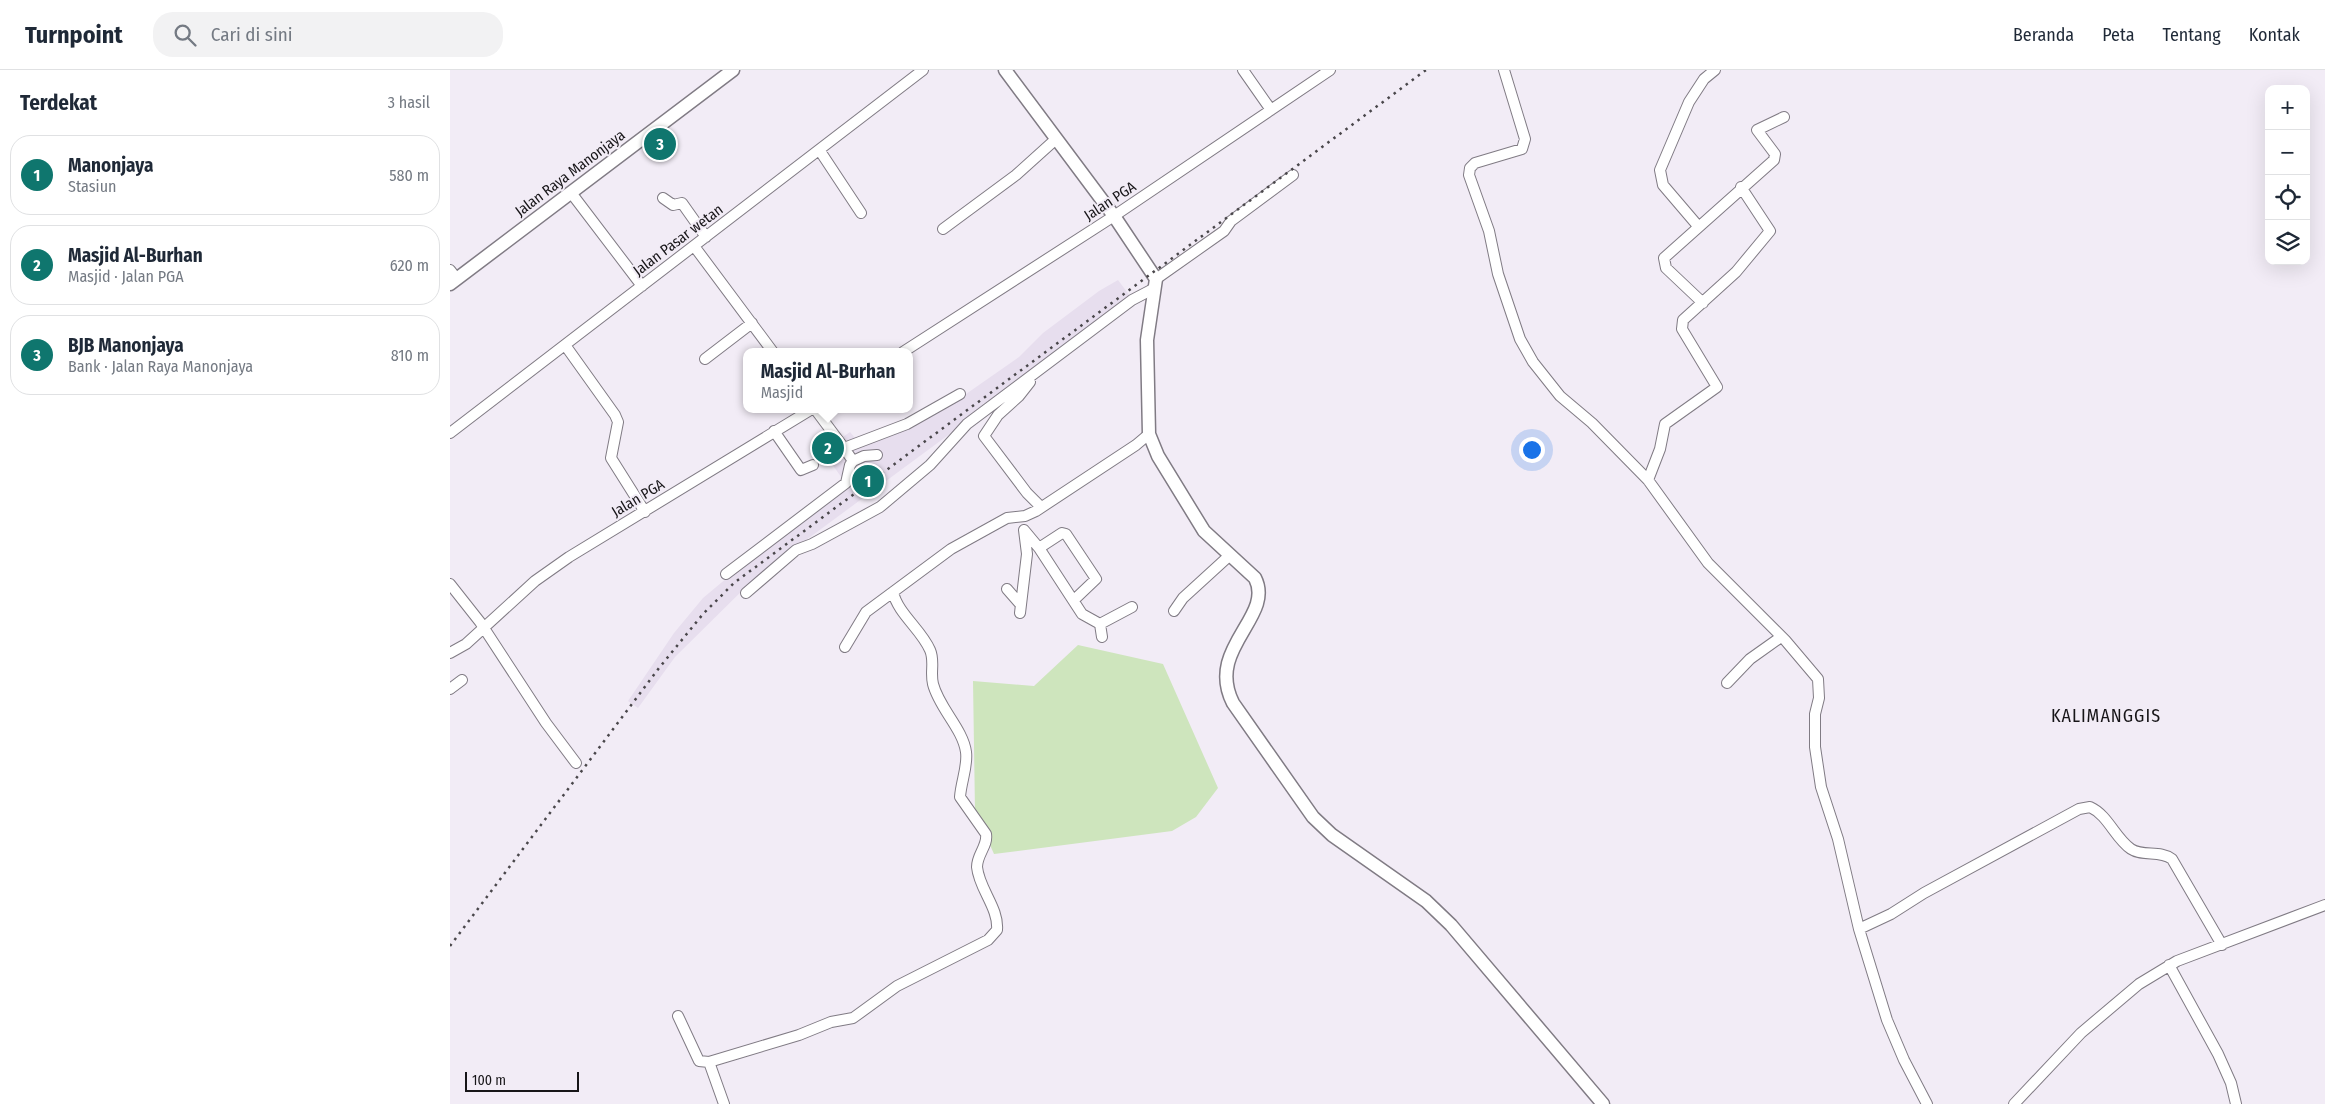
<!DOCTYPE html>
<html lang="id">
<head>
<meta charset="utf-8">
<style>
  body { margin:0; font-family:"Fira Sans Condensed",sans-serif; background:#f2f2f3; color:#1f2937 }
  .controls { position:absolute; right:15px; top:15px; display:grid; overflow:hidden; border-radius:10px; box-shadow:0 5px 20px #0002 }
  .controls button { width:45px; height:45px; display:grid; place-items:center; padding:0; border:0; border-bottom:1px solid #e0e1e3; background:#fff; color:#1f2937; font:25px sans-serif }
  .scale { position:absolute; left:15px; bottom:12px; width:114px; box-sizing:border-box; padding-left:5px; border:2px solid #171518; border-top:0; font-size:14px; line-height:18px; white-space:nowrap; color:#171518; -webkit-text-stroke:4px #f2ecf6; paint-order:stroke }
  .you { position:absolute; left:1081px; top:379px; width:18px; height:18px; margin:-12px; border:4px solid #fff; border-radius:50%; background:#1a73e8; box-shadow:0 0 0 8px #1a73e833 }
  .badge { display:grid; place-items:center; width:32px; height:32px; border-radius:50%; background:#0f766e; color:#fff; font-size:16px; font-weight:700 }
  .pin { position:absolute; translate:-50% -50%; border:2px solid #fff; box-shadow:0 1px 5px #0006 }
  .popup { position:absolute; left:293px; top:278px; width:170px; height:65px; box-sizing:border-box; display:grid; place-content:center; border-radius:10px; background:#fff; filter:drop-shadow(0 1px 4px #0005); font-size:16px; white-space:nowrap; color:#747a83 }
  .popup b { font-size:19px; color:#1f2937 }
  .popup::after { content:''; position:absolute; left:50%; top:100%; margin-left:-10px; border:10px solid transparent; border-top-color:#fff }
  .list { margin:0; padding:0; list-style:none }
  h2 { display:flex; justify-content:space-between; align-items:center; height:65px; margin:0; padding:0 20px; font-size:21px }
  h2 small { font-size:16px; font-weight:400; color:#747a83 }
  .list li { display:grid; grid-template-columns:32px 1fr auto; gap:15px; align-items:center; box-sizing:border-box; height:80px; margin:0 10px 10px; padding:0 10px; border:1px solid #e0e1e3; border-radius:20px }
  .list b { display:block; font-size:19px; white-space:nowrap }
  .list p { margin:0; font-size:16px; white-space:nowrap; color:#747a83 }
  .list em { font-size:16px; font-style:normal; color:#747a83 }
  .icon { flex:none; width:28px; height:28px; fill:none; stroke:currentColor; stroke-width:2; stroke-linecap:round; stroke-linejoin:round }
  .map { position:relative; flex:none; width:1875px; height:1034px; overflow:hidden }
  header { display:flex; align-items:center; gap:30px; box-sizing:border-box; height:70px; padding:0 25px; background:#fff; border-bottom:1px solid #e0e1e3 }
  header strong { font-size:24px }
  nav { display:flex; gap:28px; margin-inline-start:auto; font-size:18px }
  .search { width:350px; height:45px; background:#f2f2f3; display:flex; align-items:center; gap:12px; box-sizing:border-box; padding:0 18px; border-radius:20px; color:#747a83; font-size:19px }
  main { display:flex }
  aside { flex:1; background:#fff }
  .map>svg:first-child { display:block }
</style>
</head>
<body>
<header>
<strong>Turnpoint</strong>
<div class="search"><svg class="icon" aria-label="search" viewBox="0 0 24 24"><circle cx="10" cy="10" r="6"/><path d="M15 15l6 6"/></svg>Cari di sini</div>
<nav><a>Beranda</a><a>Peta</a><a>Tentang</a><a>Kontak</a></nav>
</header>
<main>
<aside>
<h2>Terdekat<small>3 hasil</small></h2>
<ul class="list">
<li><span class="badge">1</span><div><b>Manonjaya</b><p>Stasiun</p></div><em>580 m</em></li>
<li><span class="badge">2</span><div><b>Masjid Al-Burhan</b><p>Masjid · Jalan PGA</p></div><em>620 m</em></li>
<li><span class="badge">3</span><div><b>BJB Manonjaya</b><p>Bank · Jalan Raya Manonjaya</p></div><em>810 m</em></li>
</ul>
</aside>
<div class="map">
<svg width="1875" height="1034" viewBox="0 0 1875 1034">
  <rect width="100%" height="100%" fill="#f2ecf6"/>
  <!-- built -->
  <path fill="#e7deee" d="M 668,210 L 680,226 L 608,279 L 581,304 L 306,507 L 225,587 L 188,638 L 178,631 L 224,563 L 253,528 L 308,482 L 397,415 L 368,375 L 385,362 L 390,369 L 400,362 L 411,375 L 506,331 L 569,287 L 593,263 L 649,221 Z"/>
  <!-- green -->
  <path fill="#cee5bd" d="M 628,575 L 713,594 L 768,718 L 746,747 L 722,761 L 544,784 L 525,741 L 523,611 L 584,616 Z"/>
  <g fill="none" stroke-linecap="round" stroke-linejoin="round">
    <!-- minor casing -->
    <g stroke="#807b84" stroke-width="12">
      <path id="minor" d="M 793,0 L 821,40
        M 1054,0 L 1075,69 L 1072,79 L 1025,93 L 1020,98 L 1019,105 L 1039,161 L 1048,204 L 1070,269 L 1083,292 L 1110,326 L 1142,353 L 1198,410 L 1258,493 L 1335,570 L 1368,609 L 1369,628 L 1365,644 L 1365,677 L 1371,717 L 1388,769 L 1409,859 L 1437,950 L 1454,990 L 1477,1034
        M 370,81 L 411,143
        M 122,124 L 192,216
        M 213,128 L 223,135 L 232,133 L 256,167
        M 1248,156 L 1213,115 L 1210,100 L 1239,32 L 1254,9 L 1265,0
        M 493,159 L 566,105 L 606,69
        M 244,176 L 323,282
        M 0,200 L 7,209
        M 706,209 L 774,161 L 781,151 L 843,105
        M 1253,233 L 1216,198 L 1214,188 L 1324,90 L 1325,84 L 1307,60 L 1334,47
        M 115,275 L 165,345 L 168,352 L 161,388 L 195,442
        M 453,282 L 664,146 L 880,0
        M 255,289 L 302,253
        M 580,312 L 569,326 L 548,345 L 534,366 L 577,423 L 591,437
        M 365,339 L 394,378 L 457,354 L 510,324
        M 324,361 L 351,400 L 363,395
        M 0,363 L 473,0
        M 403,391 L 414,386 L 427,385
        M 1198,410 L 1210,379 L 1215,354 L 1267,317 L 1232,259 L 1233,250 L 1286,202 L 1320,161 L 1291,117
        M 574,460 L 589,478 L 632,544 L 650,554 L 652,567
        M 589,478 L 612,463 L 616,464 L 646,509 L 625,529
        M 276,504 L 396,413 L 400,395 L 403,391 L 394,378
        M 0,514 L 30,552 L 96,653 L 126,693
        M 557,519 L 571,535
        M 296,523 L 346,480 L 362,474 L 430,437 L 480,395 L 517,354 L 682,230 L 703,219
        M 724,541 L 733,528 L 779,486
        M 570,543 L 577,484 L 574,460
        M 650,554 L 682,537
        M 395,577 L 416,542 L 501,479 L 557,448 L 575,446 L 586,441 L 686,375 L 699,364
        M 0,583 L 16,574 L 85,511 L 119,487 L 362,339
        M 1277,613 L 1300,589 L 1331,567
        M 0,619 L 12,610
        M 1409,859 L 1441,844 L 1474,823 L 1629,739 L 1640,737 C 1658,745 1665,768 1681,779 C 1693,787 1710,780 1722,789 L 1772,875
        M 1719,895 L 1768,984 L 1781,1013 L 1786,1034
        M 228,946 L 249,991 L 259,992
        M 274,1034 L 259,992 L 349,965 L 381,952 L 403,948 L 447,916 L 538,870 L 547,860 C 549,838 529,819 527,797 C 527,784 538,776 536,764 L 510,727 C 511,712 518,696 516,682 C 513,659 489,638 483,614 C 480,602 485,591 480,580 C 471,559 448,544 443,522
        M 1564,1034 L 1631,963 L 1689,914 L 1727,891 L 1875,835"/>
    </g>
    <!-- major casing -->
    <g stroke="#807b84" stroke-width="15">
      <path id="major" d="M 555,0 L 664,146 L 706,209 L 697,270 L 699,364 L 708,386 L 754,461 L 805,508 C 825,547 755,578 783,633 L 863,747 L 882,765 L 976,831 L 1001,855 L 1153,1034
        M 0,214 L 283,0"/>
    </g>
    <!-- minor -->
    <use href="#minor" stroke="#fff" stroke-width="10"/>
    <!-- major -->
    <use href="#major" stroke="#fff" stroke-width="12"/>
    <!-- rail -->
    <path stroke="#49464a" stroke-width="2.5" stroke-dasharray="2.5 5" stroke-linecap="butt" d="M 0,876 L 209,598 L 253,544 L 284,513 L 976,0"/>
  </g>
  <g text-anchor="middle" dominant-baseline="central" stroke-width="4" stroke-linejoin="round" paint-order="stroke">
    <!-- street labels -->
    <g font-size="15" fill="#171518" stroke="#f2ecf6">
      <text transform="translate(120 103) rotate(-37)">Jalan Raya Manonjaya</text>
      <text transform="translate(660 131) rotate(-33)">Jalan PGA</text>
      <text transform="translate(228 170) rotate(-37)">Jalan Pasar wetan</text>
      <text transform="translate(188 428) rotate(-31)">Jalan PGA</text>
    </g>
    <!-- quarter labels -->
    <g font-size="18" letter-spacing="1" fill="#171518" stroke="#f2ecf6">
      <text x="1656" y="646">KALIMANGGIS</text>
    </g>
  </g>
</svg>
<div class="controls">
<button>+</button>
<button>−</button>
<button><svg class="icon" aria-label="locate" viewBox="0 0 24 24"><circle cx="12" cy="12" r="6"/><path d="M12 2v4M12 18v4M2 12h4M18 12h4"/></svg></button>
<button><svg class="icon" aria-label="layers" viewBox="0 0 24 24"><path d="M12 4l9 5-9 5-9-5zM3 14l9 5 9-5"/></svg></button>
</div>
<div class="scale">100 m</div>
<div class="you"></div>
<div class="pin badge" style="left:418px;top:411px">1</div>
<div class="pin badge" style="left:378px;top:378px">2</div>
<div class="popup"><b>Masjid Al-Burhan</b>Masjid</div>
<div class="pin badge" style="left:210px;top:74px">3</div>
</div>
</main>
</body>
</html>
